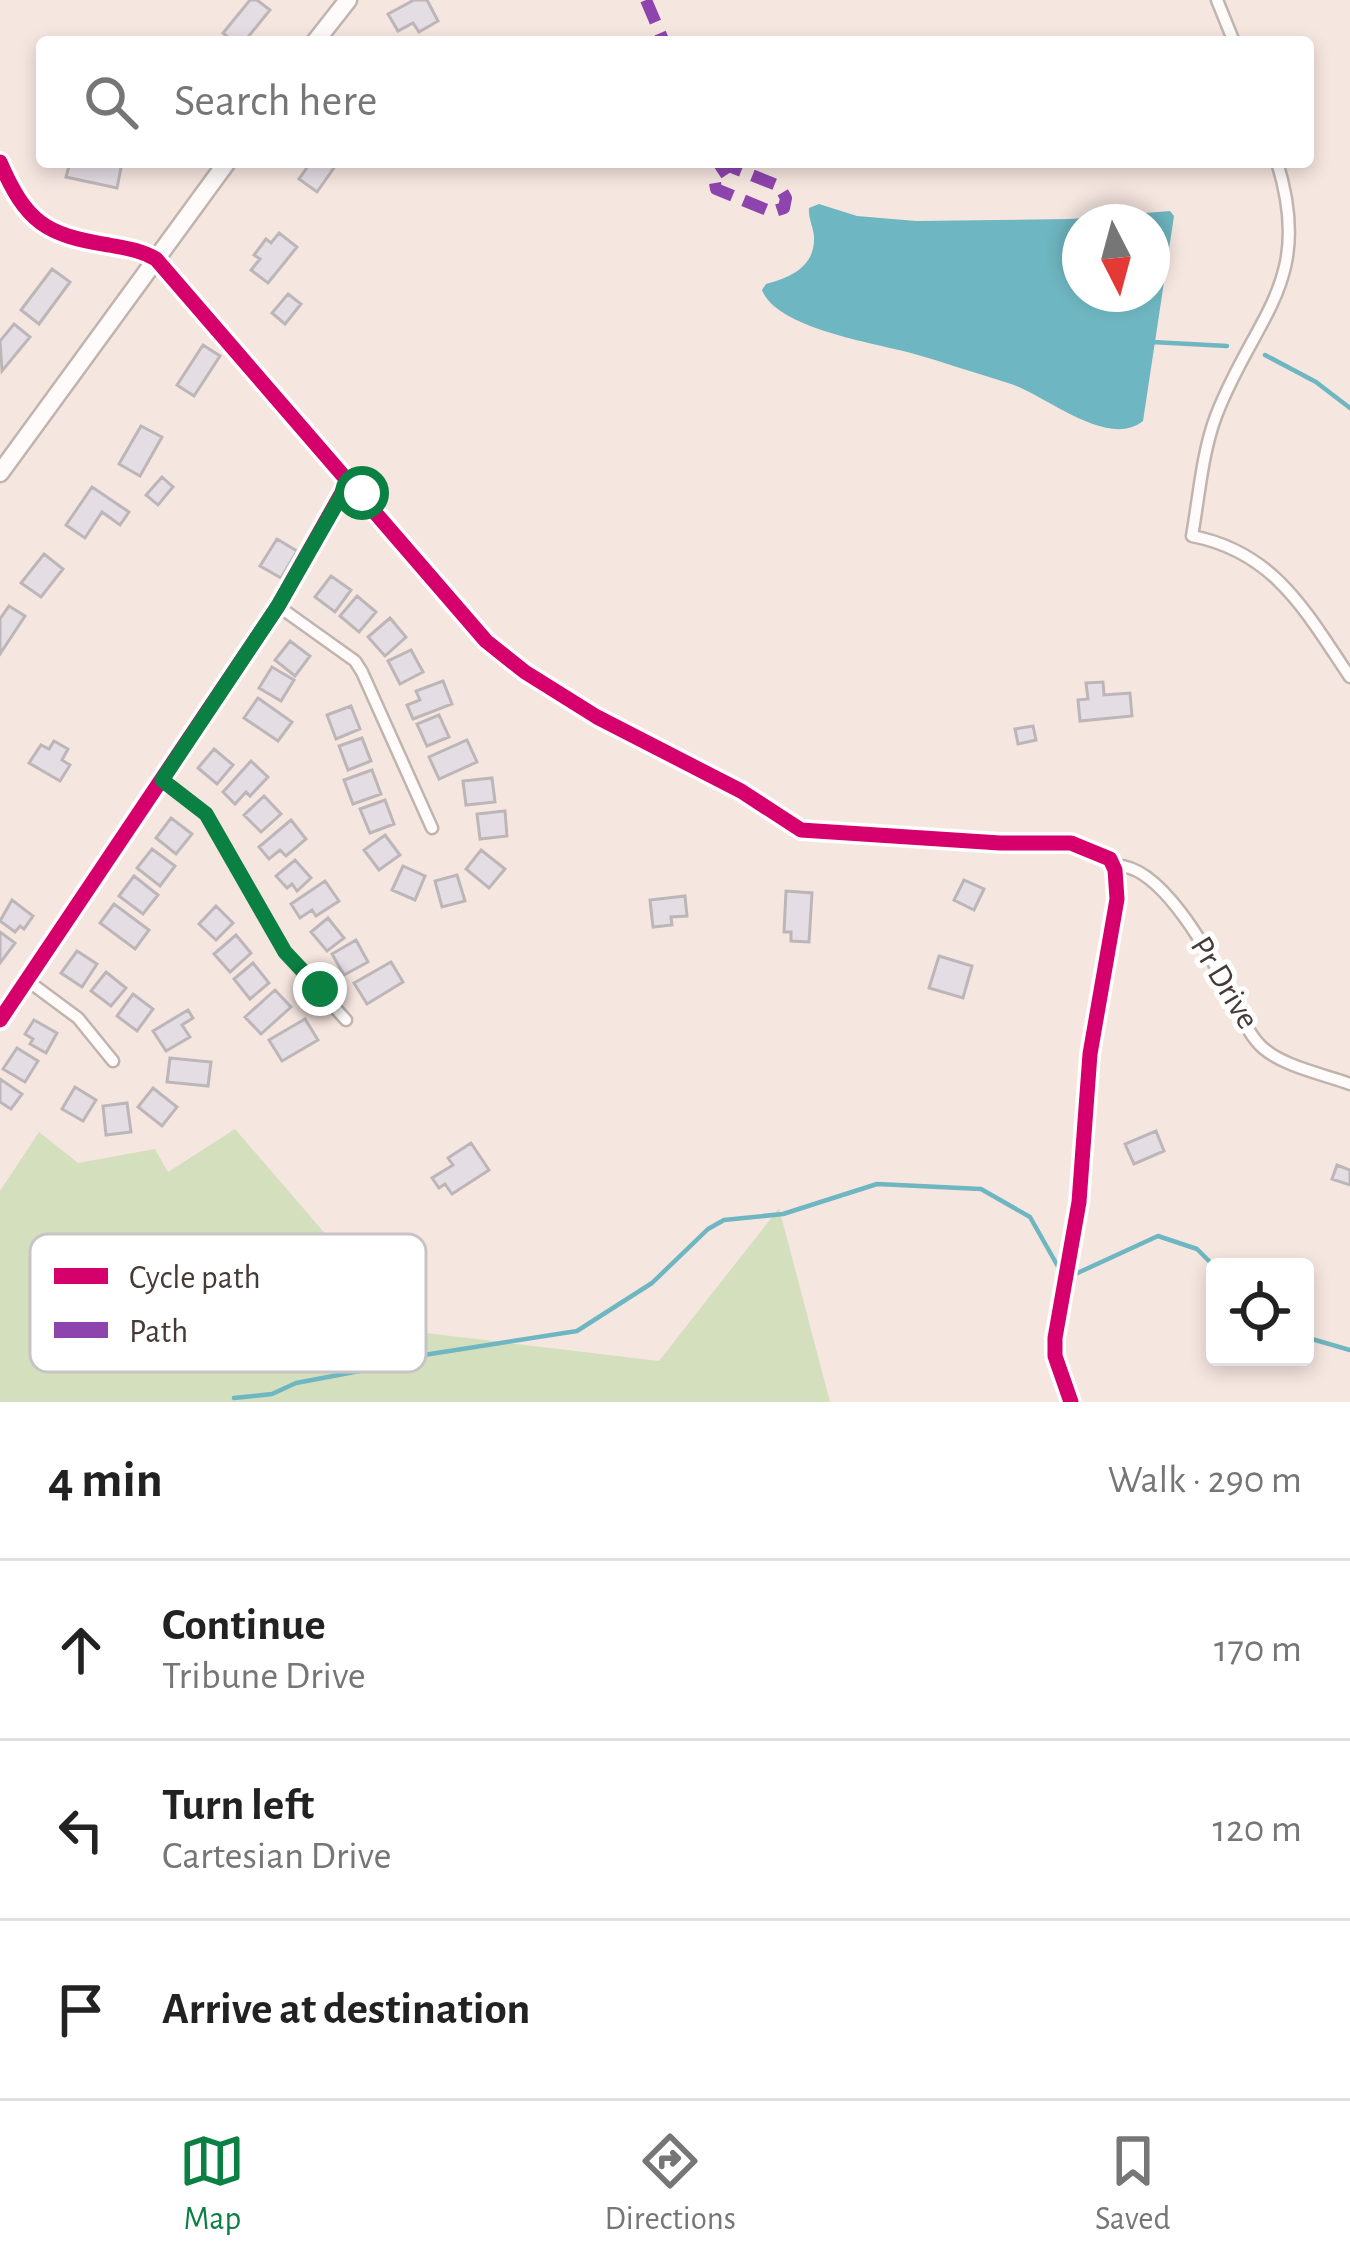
<!DOCTYPE html>
<html lang="en">
<head>
<meta charset="utf-8">
<style>
  body { margin:0; font-family:"Alegreya Sans",sans-serif; background:#f2f2f2; color:#222 }
  .controls { position:absolute; right:36px; bottom:36px; display:grid; overflow:hidden; border-radius:12px; box-shadow:0 6px 18px #0003 }
  .controls button { width:108px; height:108px; display:grid; place-items:center; padding:0; border:0; border-bottom:3px solid #e0e0e0; background:#fff; color:#222; font:60px sans-serif }
  .compass { position:absolute; left:1062px; top:204px; width:108px; height:108px; border-radius:50%; background:#fff; box-shadow:0 6px 18px #0003; rotate:174deg }
  .stop { position:absolute; width:36px; height:36px; margin:-27px; border:9px solid #0b8043; border-radius:50%; background:#fff }
  .stop.end { background:#0b8043; border-color:#fff; box-shadow:0 3px 12px #0008 }
  .list { margin:0; padding:0; list-style:none }
  h2 { display:flex; justify-content:space-between; align-items:center; height:156px; margin:0; padding:0 48px; font-size:51px }
  h2 small { font-size:39px; font-weight:400; color:#767676 }
  .list li { display:grid; grid-template-columns:78px 1fr auto; gap:36px; align-items:center; box-sizing:border-box; height:180px; padding:0 48px; border-top:3px solid #e0e0e0 }
  .list b { display:block; font-size:45px; white-space:nowrap }
  .list p { margin:0; font-size:39px; white-space:nowrap; color:#767676 }
  .list em { font-size:39px; font-style:normal; color:#767676 }
  .icon { flex:none; width:66px; height:66px; fill:none; stroke:currentColor; stroke-width:2; stroke-linecap:round; stroke-linejoin:round }
  .map { position:relative; flex:none; width:1350px; height:1402px; overflow:hidden }
  .search { position:absolute; background:#fff; box-shadow:0 6px 18px #0003; left:36px; right:36px; top:36px; height:132px; display:flex; align-items:center; gap:30px; box-sizing:border-box; padding:0 42px; border-radius:12px; color:#767676; font-size:45px }
  .sheet { height:696px; background:#fff }
  nav { display:flex; justify-content:space-around; align-items:center; box-sizing:border-box; height:168px; border-top:3px solid #e0e0e0; background:#fff; font-size:33px; color:#767676 }
  nav a { display:grid; justify-items:center; gap:6px }
  nav .on { color:#0b8043 }
  .map>svg:first-child { display:block }
</style>
</head>
<body>
<div class="map">
<svg width="1350" height="1402" viewBox="0 0 1350 1402">
  <rect width="100%" height="100%" fill="#f6e6e0"/>
  <!-- green -->
  <path fill="#d4dfbe" d="M 235,1129 L 409,1331 L 659,1361 L 779,1208 L 830,1402 L 0,1402 L 0,1191 L 39,1132 L 78,1163 L 155,1149 L 168,1172 Z"/>
  <!-- water -->
  <path fill="#6eb6c1" fill-rule="evenodd" d="M 819,204 L 857,216 L 916,221 L 1070,219 L 1170,211 L 1174,216 L 1143,421 C 1107,450 1043,393 1008,383 C 975,373 943,362 911,353 C 874,343 776,328 762,290 L 766,284 C 789,278 815,267 814,238 C 814,228 808,219 809,208 ZM 1080,222 L 1152,222 L 1152,294 L 1080,294 Z"/>
  <g fill="none" stroke-linecap="round" stroke-linejoin="round">
    <!-- stream -->
    <path stroke="#6eb6c1" stroke-width="4.5" d="M 1152,342 L 1227,346
      M 1265,355 L 1316,382 L 1350,408
      M 1071,1276 L 1158,1236 L 1197,1249 L 1215,1267
      M 1305,1337 L 1350,1350
      M 234,1398 L 272,1394 L 296,1383 L 386,1366 L 424,1355 L 577,1331 L 652,1283 L 708,1229 L 724,1220 L 783,1214 L 877,1184 L 981,1189 L 1030,1217 L 1060,1270"/>
  </g>
  <!-- building -->
  <path fill="#e4dde4" stroke="#bdb6b8" stroke-width="3" d="M 250,0 L 257,0 L 270,10 L 244,42 L 234,42 L 223,33 Z
    M 414,0 L 427,0 L 438,21 L 419,32 L 413,23 L 398,31 L 388,14 Z
    M 70,162 L 122,163 L 117,188 L 66,177 Z
    M 311,162 L 338,162 L 317,192 L 299,179 Z
    M 279,233 L 297,247 L 268,283 L 251,270 L 260,259 L 254,255 L 266,239 L 271,243 Z
    M 52,269 L 70,282 L 39,324 L 21,310 Z
    M 288,294 L 301,304 L 285,324 L 272,313 Z
    M 14,324 L 30,337 L 2,371 L 0,341 Z
    M 203,345 L 220,356 L 194,396 L 177,385 Z
    M 141,426 L 162,437 L 140,476 L 119,464 Z
    M 162,477 L 173,487 L 158,505 L 146,495 Z
    M 92,487 L 129,512 L 120,525 L 102,512 L 85,538 L 66,525 Z
    M 277,539 L 297,551 L 281,578 L 260,566 Z
    M 44,554 L 63,569 L 41,597 L 21,583 Z
    M 331,576 L 351,590 L 335,612 L 315,597 Z
    M 357,596 L 376,612 L 359,632 L 340,616 Z
    M 9,606 L 25,616 L 0,654 L 0,619 Z
    M 390,618 L 406,637 L 385,656 L 368,637 Z
    M 290,641 L 310,656 L 295,676 L 275,660 Z
    M 411,650 L 423,672 L 400,684 L 388,661 Z
    M 272,667 L 294,680 L 281,701 L 259,688 Z
    M 443,681 L 452,704 L 413,719 L 407,705 L 420,700 L 416,691 Z
    M 1103,682 L 1104,695 L 1130,693 L 1132,716 L 1080,721 L 1078,700 L 1088,699 L 1086,683 Z
    M 258,698 L 292,722 L 278,741 L 244,718 Z
    M 351,706 L 360,729 L 336,739 L 327,715 Z
    M 439,715 L 449,737 L 427,746 L 417,724 Z
    M 1033,726 L 1036,740 L 1018,744 L 1015,729 Z
    M 362,738 L 371,761 L 348,770 L 339,746 Z
    M 467,740 L 477,762 L 439,779 L 429,757 Z
    M 54,741 L 68,749 L 62,760 L 70,765 L 60,781 L 29,763 L 41,745 L 49,749 Z
    M 214,749 L 233,765 L 217,784 L 198,768 Z
    M 251,761 L 268,777 L 250,796 L 246,792 L 235,804 L 223,792 Z
    M 372,770 L 381,794 L 353,804 L 344,780 Z
    M 492,778 L 495,802 L 466,805 L 463,781 Z
    M 264,796 L 281,814 L 261,832 L 244,815 Z
    M 385,800 L 394,824 L 370,833 L 360,809 Z
    M 505,811 L 507,836 L 480,839 L 477,814 Z
    M 171,818 L 192,834 L 176,854 L 156,838 Z
    M 291,820 L 306,839 L 286,856 L 280,850 L 269,859 L 259,847 Z
    M 385,835 L 400,855 L 379,870 L 364,850 Z
    M 152,849 L 175,866 L 160,886 L 137,868 Z
    M 481,850 L 505,869 L 489,888 L 466,869 Z
    M 295,860 L 311,878 L 297,891 L 292,884 L 287,888 L 276,876 Z
    M 403,866 L 425,876 L 415,900 L 392,890 Z
    M 457,875 L 465,901 L 442,907 L 435,881 Z
    M 134,876 L 158,895 L 143,914 L 119,896 Z
    M 964,880 L 984,889 L 974,910 L 954,900 Z
    M 325,881 L 339,901 L 316,916 L 312,910 L 300,918 L 291,904 Z
    M 786,891 L 812,893 L 809,942 L 791,941 L 791,932 L 784,932 Z
    M 685,896 L 687,916 L 671,917 L 672,925 L 653,927 L 650,900 Z
    M 12,900 L 33,916 L 24,929 L 20,926 L 15,932 L 0,921 Z
    M 114,904 L 149,930 L 135,949 L 100,923 Z
    M 216,906 L 233,923 L 216,940 L 199,924 Z
    M 328,918 L 344,938 L 327,951 L 311,932 Z
    M 0,932 L 15,943 L 0,963 Z
    M 236,935 L 251,953 L 230,972 L 214,954 Z
    M 356,940 L 368,962 L 344,975 L 332,954 Z
    M 77,951 L 97,964 L 82,987 L 61,973 Z
    M 939,956 L 972,966 L 963,998 L 929,988 Z
    M 391,962 L 403,982 L 367,1004 L 354,983 Z
    M 253,963 L 269,983 L 250,999 L 234,979 Z
    M 106,972 L 126,988 L 111,1006 L 91,991 Z
    M 275,990 L 291,1007 L 261,1034 L 245,1017 Z
    M 133,994 L 153,1009 L 137,1031 L 117,1016 Z
    M 188,1010 L 193,1018 L 182,1025 L 190,1037 L 166,1051 L 153,1031 Z
    M 305,1019 L 318,1040 L 282,1061 L 269,1040 Z
    M 34,1020 L 57,1033 L 46,1053 L 30,1044 L 33,1039 L 25,1034 Z
    M 17,1048 L 38,1061 L 25,1082 L 3,1069 Z
    M 170,1058 L 211,1062 L 208,1086 L 167,1082 Z
    M 0,1079 L 22,1094 L 11,1109 L 0,1102 Z
    M 75,1087 L 96,1100 L 83,1121 L 62,1109 Z
    M 153,1088 L 177,1107 L 162,1126 L 138,1107 Z
    M 127,1103 L 131,1132 L 106,1135 L 103,1106 Z
    M 1156,1131 L 1164,1151 L 1134,1164 L 1125,1144 Z
    M 471,1143 L 489,1170 L 452,1194 L 445,1184 L 439,1188 L 432,1178 L 453,1165 L 448,1158 Z
    M 1337,1165 L 1350,1170 L 1350,1185 L 1332,1179 Z"/>
  <g fill="none" stroke-linecap="round" stroke-linejoin="round">
    <!-- street casing -->
    <g stroke="#c0b4af" stroke-width="15">
      <path id="street" d="M 1217,0 L 1234,42
        M 0,162 C 26,222 45,235 109,245 C 125,248 141,250 156,259 L 486,641 L 525,672 L 597,717 L 741,791 L 801,830 L 1000,843 L 1071,843 L 1110,859 L 1115,870 L 1117,899 L 1090,1054 L 1079,1202 L 1055,1338 L 1055,1356 L 1071,1402
        M 1277,162 C 1315,283 1254,316 1216,416 C 1202,453 1199,497 1192,536 C 1275,552 1306,612 1350,677
        M 278,606 L 355,661 L 362,672 L 432,828
        M 162,780 L 206,814 L 285,952 L 346,1020
        M 1113,866 C 1159,860 1210,955 1229,991 C 1239,1009 1247,1034 1263,1048 C 1285,1067 1323,1074 1350,1084
        M 28,981 L 78,1018 L 113,1061
        M 0,1020 L 278,606 L 348,482"/>
    </g>
    <!-- secondary casing -->
    <g stroke="#c0b4af" stroke-width="21">
      <path id="secondary" d="M 315,42 L 348,0
        M 0,473 L 227,162"/>
    </g>
    <!-- street -->
    <use href="#street" stroke="#fefbfa" stroke-width="10"/>
    <!-- secondary -->
    <use href="#secondary" stroke="#fefbfa" stroke-width="16"/>
    <!-- quiet -->
    <path stroke="#8e44ad" stroke-width="12" stroke-dasharray="24 12" stroke-linecap="butt" d="M 646,0 L 664,42
      M 719,162 L 779,186 L 786,198 L 784,208 L 772,212 L 716,189 L 714,176 L 729,166"/>
    <!-- cycleway casing -->
    <g stroke="#fff" stroke-width="22">
      <path id="cycleway" d="M 0,162 C 26,222 45,235 109,245 C 125,248 141,250 156,259 L 486,641 L 525,672 L 597,717 L 741,791 L 801,830 L 1000,843 L 1071,843 L 1110,859 L 1115,870 L 1117,899 L 1090,1054 L 1079,1202 L 1055,1338 L 1055,1356 L 1071,1402
        M 0,1020 L 278,606 L 348,482"/>
    </g>
    <!-- cycleway -->
    <use href="#cycleway" stroke="#d6006c" stroke-width="15"/>
  </g>
  <g fill="none" stroke-linecap="round" stroke-linejoin="round">
    <!-- route -->
    <path stroke="#0b8043" stroke-width="15" d="M 320,989 L 285,952 L 206,814 L 162,780 L 278,606 L 349,482 L 362,493"/>
  </g>
  <g text-anchor="middle" dominant-baseline="central" stroke-width="10" stroke-linejoin="round" paint-order="stroke">
    <!-- street labels -->
    <g font-size="33" fill="#453a36" stroke="#fff">
      <text transform="translate(1224 983) rotate(59)">Pr Drive</text>
    </g>
  </g>
  <!-- legend -->
  <rect x="30" y="1234" width="396" height="138" rx="18" fill="#fff" stroke="#c7c4c3" stroke-width="3"/>
  <rect x="54" y="1268" width="54" height="16" fill="#d6006c"/>
  <rect x="54" y="1322" width="54" height="16" fill="#8e44ad"/>
  <g font-size="33" fill="#453a36">
    <text x="129" y="1288">Cycle path</text>
    <text x="129" y="1342">Path</text>
  </g>
</svg>
<div class="controls">
<button><svg class="icon" aria-label="locate" viewBox="0 0 24 24"><circle cx="12" cy="12" r="6"/><path d="M12 2v4M12 18v4M2 12h4M18 12h4"/></svg></button>
</div>
<svg class="compass" viewBox="-18 -18 36 36"><path d="M0-13l5 13h-10z" fill="#e53935"/><path d="M0 13l5-13h-10z" fill="#767676"/></svg>
<div class="stop" style="left:362px;top:493px"></div>
<div class="stop end" style="left:320px;top:989px"></div>
<div class="search"><svg class="icon" aria-label="search" viewBox="0 0 24 24"><circle cx="10" cy="10" r="6"/><path d="M15 15l6 6"/></svg>Search here</div>
</div>
<section class="sheet">
<h2>4 min<small>Walk · 290 m</small></h2>
<ul class="list">
<li><svg class="icon" aria-label="ahead" viewBox="0 0 24 24"><path d="M12 20V5M6 11l6-6 6 6"/></svg><div><b>Continue</b><p>Tribune Drive</p></div><em>170 m</em></li>
<li><svg class="icon" aria-label="left" viewBox="0 0 24 24"><path d="M17 20v-9H6M10 6l-5 5 5 5"/></svg><div><b>Turn left</b><p>Cartesian Drive</p></div><em>120 m</em></li>
<li><svg class="icon" aria-label="arrive" viewBox="0 0 24 24"><path d="M6 21V4h12l-3 4 3 4H6"/></svg><div><b>Arrive at destination</b></div></li>
</ul>
</section>
<nav>
<a class="on"><svg class="icon" aria-label="map" viewBox="0 0 24 24"><path d="M3 6l6-2 6 2 6-2v14l-6 2-6-2-6 2zM9 4v14M15 6v14"/></svg>Map</a>
<a><svg class="icon" aria-label="directions" viewBox="0 0 24 24"><path d="M12 3l9 9-9 9-9-9zM9 14v-3h6M13 9l2 2-2 2"/></svg>Directions</a>
<a><svg class="icon" aria-label="saved" viewBox="0 0 24 24"><path d="M7 4h10v16l-5-4-5 4z"/></svg>Saved</a>
</nav>
</body>
</html>
